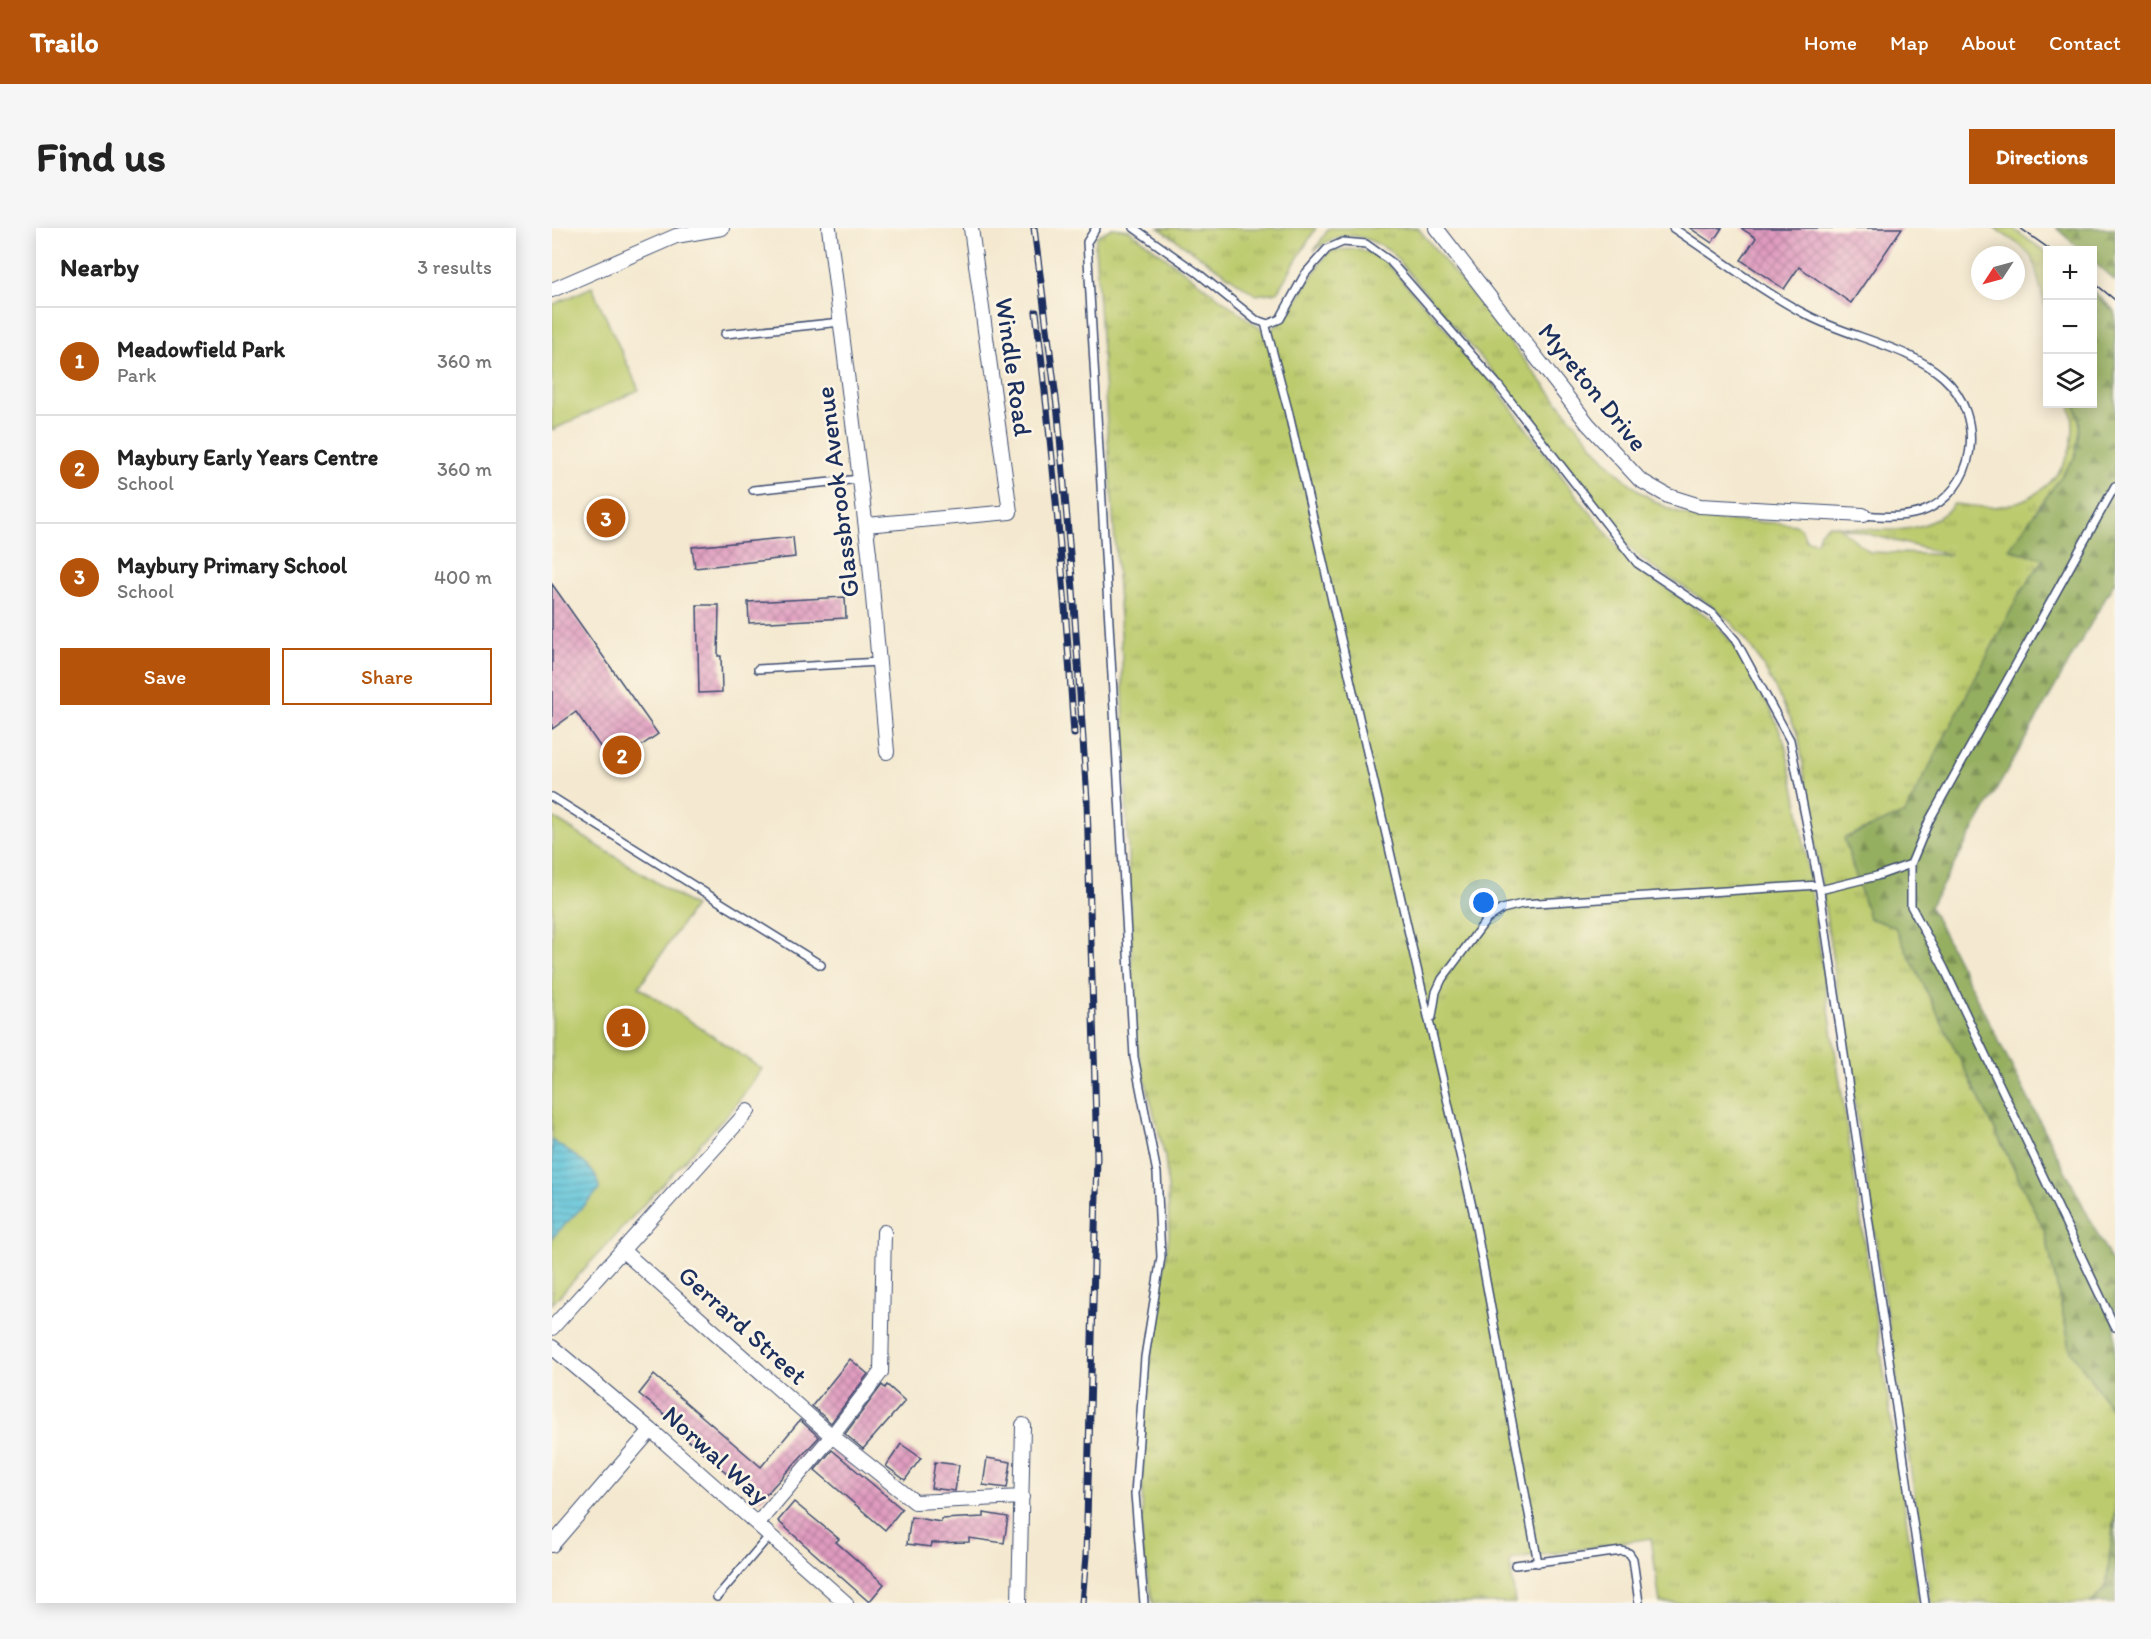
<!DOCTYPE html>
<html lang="en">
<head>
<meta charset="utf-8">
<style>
  body { margin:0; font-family:Itim,sans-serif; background:#f6f6f6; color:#222 }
  .controls { position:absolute; right:18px; top:18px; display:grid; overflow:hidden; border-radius:0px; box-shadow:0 3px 15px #0003 }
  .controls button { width:54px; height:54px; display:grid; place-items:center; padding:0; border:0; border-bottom:2px solid #e0e0e0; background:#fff; color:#222; font:30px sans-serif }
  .compass { position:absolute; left:1419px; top:18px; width:54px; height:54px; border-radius:50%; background:#fff; box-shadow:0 3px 15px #0003; rotate:234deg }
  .you { position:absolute; left:932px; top:675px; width:21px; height:21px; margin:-15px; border:4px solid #fff; border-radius:50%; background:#1a73e8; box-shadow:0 0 0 9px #1a73e833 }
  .badge { display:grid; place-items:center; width:39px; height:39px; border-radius:50%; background:#b45309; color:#fff; font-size:20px; font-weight:700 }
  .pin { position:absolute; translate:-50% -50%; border:3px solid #fff; box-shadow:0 2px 6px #0006 }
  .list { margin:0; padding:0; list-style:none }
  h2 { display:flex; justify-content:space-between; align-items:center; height:78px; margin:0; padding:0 24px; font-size:26px }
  h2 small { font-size:20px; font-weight:400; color:#767676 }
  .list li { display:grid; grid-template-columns:39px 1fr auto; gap:18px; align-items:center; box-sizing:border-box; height:108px; padding:0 24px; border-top:2px solid #e0e0e0 }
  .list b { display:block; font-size:22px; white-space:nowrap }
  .list p { margin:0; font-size:20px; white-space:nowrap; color:#767676 }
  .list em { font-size:20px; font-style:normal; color:#767676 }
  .actions { display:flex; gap:12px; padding:18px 24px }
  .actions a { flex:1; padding:14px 0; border:2px solid #b45309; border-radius:0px; text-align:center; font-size:21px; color:#b45309 }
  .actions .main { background:#b45309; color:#fff }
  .icon { flex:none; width:33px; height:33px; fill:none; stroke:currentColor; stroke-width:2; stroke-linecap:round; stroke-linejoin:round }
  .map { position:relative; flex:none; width:1563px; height:1375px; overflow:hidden; border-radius:0px }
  header { display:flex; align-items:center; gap:36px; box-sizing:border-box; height:84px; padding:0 30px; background:#b45309; color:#fff }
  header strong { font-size:28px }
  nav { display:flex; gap:33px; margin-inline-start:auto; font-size:21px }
  .intro { display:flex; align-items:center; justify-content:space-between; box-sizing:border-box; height:144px; padding:0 36px }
  h1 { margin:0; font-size:42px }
  .button { padding:15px 27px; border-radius:0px; background:#b45309; color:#fff; font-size:21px; font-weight:700 }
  main { display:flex; gap:36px; padding:0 36px }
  aside { flex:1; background:#fff; border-radius:0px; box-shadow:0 3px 15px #0003 }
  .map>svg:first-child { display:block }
</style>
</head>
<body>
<header>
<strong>Trailo</strong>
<nav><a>Home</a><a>Map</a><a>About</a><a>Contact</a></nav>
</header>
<div class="intro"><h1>Find us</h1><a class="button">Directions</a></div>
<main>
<aside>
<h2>Nearby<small>3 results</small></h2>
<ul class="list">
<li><span class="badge">1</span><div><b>Meadowfield Park</b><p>Park</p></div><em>360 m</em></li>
<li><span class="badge">2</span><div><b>Maybury Early Years Centre</b><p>School</p></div><em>360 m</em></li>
<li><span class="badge">3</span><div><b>Maybury Primary School</b><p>School</p></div><em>400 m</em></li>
</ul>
<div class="actions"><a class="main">Save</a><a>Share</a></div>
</aside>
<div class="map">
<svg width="1563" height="1375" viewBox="0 0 1563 1375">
  <defs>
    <pattern id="grass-tufts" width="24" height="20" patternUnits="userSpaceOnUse" patternTransform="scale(1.5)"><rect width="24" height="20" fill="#bccb6d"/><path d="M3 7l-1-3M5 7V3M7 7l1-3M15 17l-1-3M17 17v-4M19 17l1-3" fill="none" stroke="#98a55d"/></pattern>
    <pattern id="forest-firs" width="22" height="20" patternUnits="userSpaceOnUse" patternTransform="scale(1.5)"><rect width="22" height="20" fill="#95af60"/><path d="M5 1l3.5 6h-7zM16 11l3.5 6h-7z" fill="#798f52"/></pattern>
    <pattern id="water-rules" width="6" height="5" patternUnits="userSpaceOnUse" patternTransform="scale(1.5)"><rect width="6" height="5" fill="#5cc2d9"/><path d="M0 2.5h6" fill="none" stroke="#4b9eb3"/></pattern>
    <pattern id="building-cross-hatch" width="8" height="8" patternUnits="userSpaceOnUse" patternTransform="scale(1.5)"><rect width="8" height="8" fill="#e09bbf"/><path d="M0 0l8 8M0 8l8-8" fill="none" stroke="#b57f9e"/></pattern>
  </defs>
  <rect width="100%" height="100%" fill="#fcf5e5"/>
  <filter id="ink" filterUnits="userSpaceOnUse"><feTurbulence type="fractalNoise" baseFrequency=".0167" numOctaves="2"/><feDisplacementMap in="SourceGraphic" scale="12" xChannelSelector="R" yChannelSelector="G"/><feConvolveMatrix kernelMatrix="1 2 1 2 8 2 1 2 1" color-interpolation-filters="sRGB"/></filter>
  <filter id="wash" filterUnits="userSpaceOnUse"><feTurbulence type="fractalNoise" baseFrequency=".008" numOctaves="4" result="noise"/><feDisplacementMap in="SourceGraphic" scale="24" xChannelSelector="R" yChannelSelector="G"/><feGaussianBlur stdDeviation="1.35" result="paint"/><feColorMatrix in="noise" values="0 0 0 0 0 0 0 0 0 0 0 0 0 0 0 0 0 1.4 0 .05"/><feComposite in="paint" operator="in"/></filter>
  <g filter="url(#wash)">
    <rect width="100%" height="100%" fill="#f4e9d0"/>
    <!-- grass -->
    <path fill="url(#grass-tufts)" stroke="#6c7d66" stroke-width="1.5" fill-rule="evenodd" d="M 560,0 L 577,2 L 713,104 C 740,95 757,44 779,22 L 808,21 L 830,30 L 934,146 L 1020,262 L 1080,336 L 1162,393 L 1183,418 L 1219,481 L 1233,516 L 1246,577 L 1367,1375 L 1108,1375 L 1099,1310 L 958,1332 L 963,1375 L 601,1375 L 590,1325 L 591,1179 L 617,1007 L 616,962 L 613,929 L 582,808 L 569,405 L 543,18 L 545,8 Z
      M 607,0 L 764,0 L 725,64 L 704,67 Z
      M 777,0 L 866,0 L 1047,225 C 1079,260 1111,287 1160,292 C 1188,295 1216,292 1244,297 L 1250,302 L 1254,312 L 1265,314 L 1268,304 L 1276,297 C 1318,301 1371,313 1402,276 C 1417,277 1435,281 1449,278 C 1501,270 1531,225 1518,176 L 1540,176 L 1541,63 L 1563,83 L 1563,258 L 1317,690 L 1343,699 L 1493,1004 L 1519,1123 L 1563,1186 L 1563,1282 L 1554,1360 L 1539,1375 L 1379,1375 L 1246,505 C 1225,466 1206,418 1172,388 C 1143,362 1106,348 1078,320 L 941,144 L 839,24 C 810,5 788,0 762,23 ZM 1285,298 L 1398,327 L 1399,327 L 1318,324 Z
      M 1442,0 L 1460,0 L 1495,25 L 1495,86 L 1481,31 L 1469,18 Z"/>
    <!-- forest -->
    <path fill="url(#forest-firs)" stroke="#586f5f" stroke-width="1.5" d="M 1504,0 L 1563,0 L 1563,53 L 1541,33 L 1540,22 L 1529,22 Z
      M 1541,66 L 1563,84 L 1563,353 L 1378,679 L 1563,1040 L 1563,1186 L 1519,1123 L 1493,1004 L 1343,699 L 1317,690 L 1292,610 L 1353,585 L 1468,365 L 1492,331 L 1457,321 L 1523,229 L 1528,197 L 1523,176 L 1540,176 Z
      M 1563,1282 L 1563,1375 L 1539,1375 L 1554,1360 Z"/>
    <!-- park -->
    <path fill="#bccb6d" stroke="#6c7d66" stroke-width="1.5" d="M 40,59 L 87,162 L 0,202 L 0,77 Z
      M 0,589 L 142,678 L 87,759 L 210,841 L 182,879 L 0,1076 Z"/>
    <!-- water -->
    <path fill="url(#water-rules)" stroke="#3c789c" stroke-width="1.5" d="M 0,912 C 15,924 49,940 47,962 L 0,1010 Z"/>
    <g id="blocks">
      <!-- building -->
      <path fill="url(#building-cross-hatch)" d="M 1138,0 L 1170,0 L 1160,15 Z
        M 1189,0 L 1350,0 L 1299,75 L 1247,39 L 1232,61 L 1189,32 L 1204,10 Z
        M 241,309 L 243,329 L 143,340 L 140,319 Z
        M 0,356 L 106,506 L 61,537 L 24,484 L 0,501 Z
        M 293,369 L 294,390 L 197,395 L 196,374 Z
        M 145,377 L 167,377 L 166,428 L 169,428 L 170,464 L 147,465 Z
        M 298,1131 L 316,1146 L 279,1195 L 260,1178 Z
        M 102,1147 L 209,1239 L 248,1192 L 267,1209 L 208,1273 L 119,1198 L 122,1194 L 87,1166 Z
        M 330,1157 L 333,1160 L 335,1157 L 353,1173 L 311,1221 L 293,1206 Z
        M 349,1216 L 369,1230 L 353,1252 L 334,1238 Z
        M 280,1222 L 350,1281 L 333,1302 L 263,1242 Z
        M 435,1230 L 459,1234 L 455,1260 L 431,1257 Z
        M 383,1234 L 407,1237 L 403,1263 L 379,1260 Z
        M 242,1274 L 287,1311 L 284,1314 L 332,1356 L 317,1374 L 226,1293 Z
        M 432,1285 L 456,1289 L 452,1315 L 417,1310 L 417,1314 L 380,1315 L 379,1319 L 355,1316 L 359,1289 L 389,1294 L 389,1291 L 432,1289 Z"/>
    </g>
  </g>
  <g filter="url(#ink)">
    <use href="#blocks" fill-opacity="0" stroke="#3c4b6f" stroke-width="1.5"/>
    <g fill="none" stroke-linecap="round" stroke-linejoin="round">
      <!-- service casing -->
      <g stroke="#3c4b6f" stroke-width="10">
        <path id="service" d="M 544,0 L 535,14 L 582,829 L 605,945 L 609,1029 L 593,1129 L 583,1266 L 592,1375
          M 582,0 L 647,46 L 704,92 L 716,96 L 728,91 L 753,46 L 775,21 L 791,14 L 814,16 L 838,33 L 946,157 L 1085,335 L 1161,386 L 1184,413 L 1238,512 L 1267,657 L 1373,1375
          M 1121,0 C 1165,29 1208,62 1255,87 C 1296,109 1356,118 1391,149 C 1435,188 1425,264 1369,284 C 1350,290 1330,289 1311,287
          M 713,95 L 736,182 L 921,983 L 986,1335
          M 173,106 L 289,94
          M 1563,258 L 1377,593 L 1359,636 L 1359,678 L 1392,740 L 1563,1099
          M 201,262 L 308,251
          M 206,441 L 327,434
          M 0,569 L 269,737
          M 1272,661 L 1325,648 L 1359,636
          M 880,789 L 884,764 L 890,751 L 935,691 L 950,681 L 970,676 L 1267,657
          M 963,1337 L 1070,1323 L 1077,1325 L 1081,1331 L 1087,1375
          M 165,1369 L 218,1307"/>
      </g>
      <!-- minor casing -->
      <g stroke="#3c4b6f" stroke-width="16">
        <path id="minor" d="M 277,0 L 317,325 L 335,524
          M 884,0 L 1036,196 L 1088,252 L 1116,268 L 1148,278 L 1311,287
          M 0,62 L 124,8 L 170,0
          M 314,297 L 458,284 L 419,0
          M 71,1023 L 280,1208 L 363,1274 L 470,1269
          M 0,1100 L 196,883
          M 0,1119 L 99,1202 L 294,1375
          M 205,1296 L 280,1208 L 329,1144 L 332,1004
          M 0,1317 L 99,1202
          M 467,1375 L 471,1197"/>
      </g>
      <!-- service -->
      <use href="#service" stroke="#fff" stroke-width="7"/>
      <!-- minor -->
      <use href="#minor" stroke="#fff" stroke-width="14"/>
      <!-- tram -->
      <path stroke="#1b2f5e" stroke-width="1.5" d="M 1468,0 L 1499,22
        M 1540,53 L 1563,72"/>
      <!-- rail casing -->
      <g stroke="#1b2f5e" stroke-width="7">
        <path id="rail" d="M 482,0 L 506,186 L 521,361 L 535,572 L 545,930 L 534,1328 L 530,1375
          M 484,84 C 501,224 513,365 522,506"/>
      </g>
      <!-- rail -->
      <use href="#rail" stroke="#fcf5e5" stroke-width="4.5" stroke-dasharray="14" stroke-linecap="butt"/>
    </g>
  </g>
  <g text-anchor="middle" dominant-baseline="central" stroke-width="5" stroke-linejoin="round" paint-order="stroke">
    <!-- street labels -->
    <g font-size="26" fill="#1b2f5e" stroke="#fcf5e5">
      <text transform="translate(462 139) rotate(82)">Windle Road</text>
      <text transform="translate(1041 159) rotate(51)">Myreton Drive</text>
      <text transform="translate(285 264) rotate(-97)">Glassbrook Avenue</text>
      <text transform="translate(191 1097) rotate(42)">Gerrard Street</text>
      <text transform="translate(164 1227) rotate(42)">Norwal Way</text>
    </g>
  </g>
</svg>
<div class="controls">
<button>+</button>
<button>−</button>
<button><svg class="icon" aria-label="layers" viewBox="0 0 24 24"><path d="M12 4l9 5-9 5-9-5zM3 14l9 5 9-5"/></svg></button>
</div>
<svg class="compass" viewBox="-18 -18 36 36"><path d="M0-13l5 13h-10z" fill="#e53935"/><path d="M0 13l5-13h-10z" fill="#767676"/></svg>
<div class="you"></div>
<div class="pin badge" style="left:74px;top:800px">1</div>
<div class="pin badge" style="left:70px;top:527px">2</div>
<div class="pin badge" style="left:54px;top:290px">3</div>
</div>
</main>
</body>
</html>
